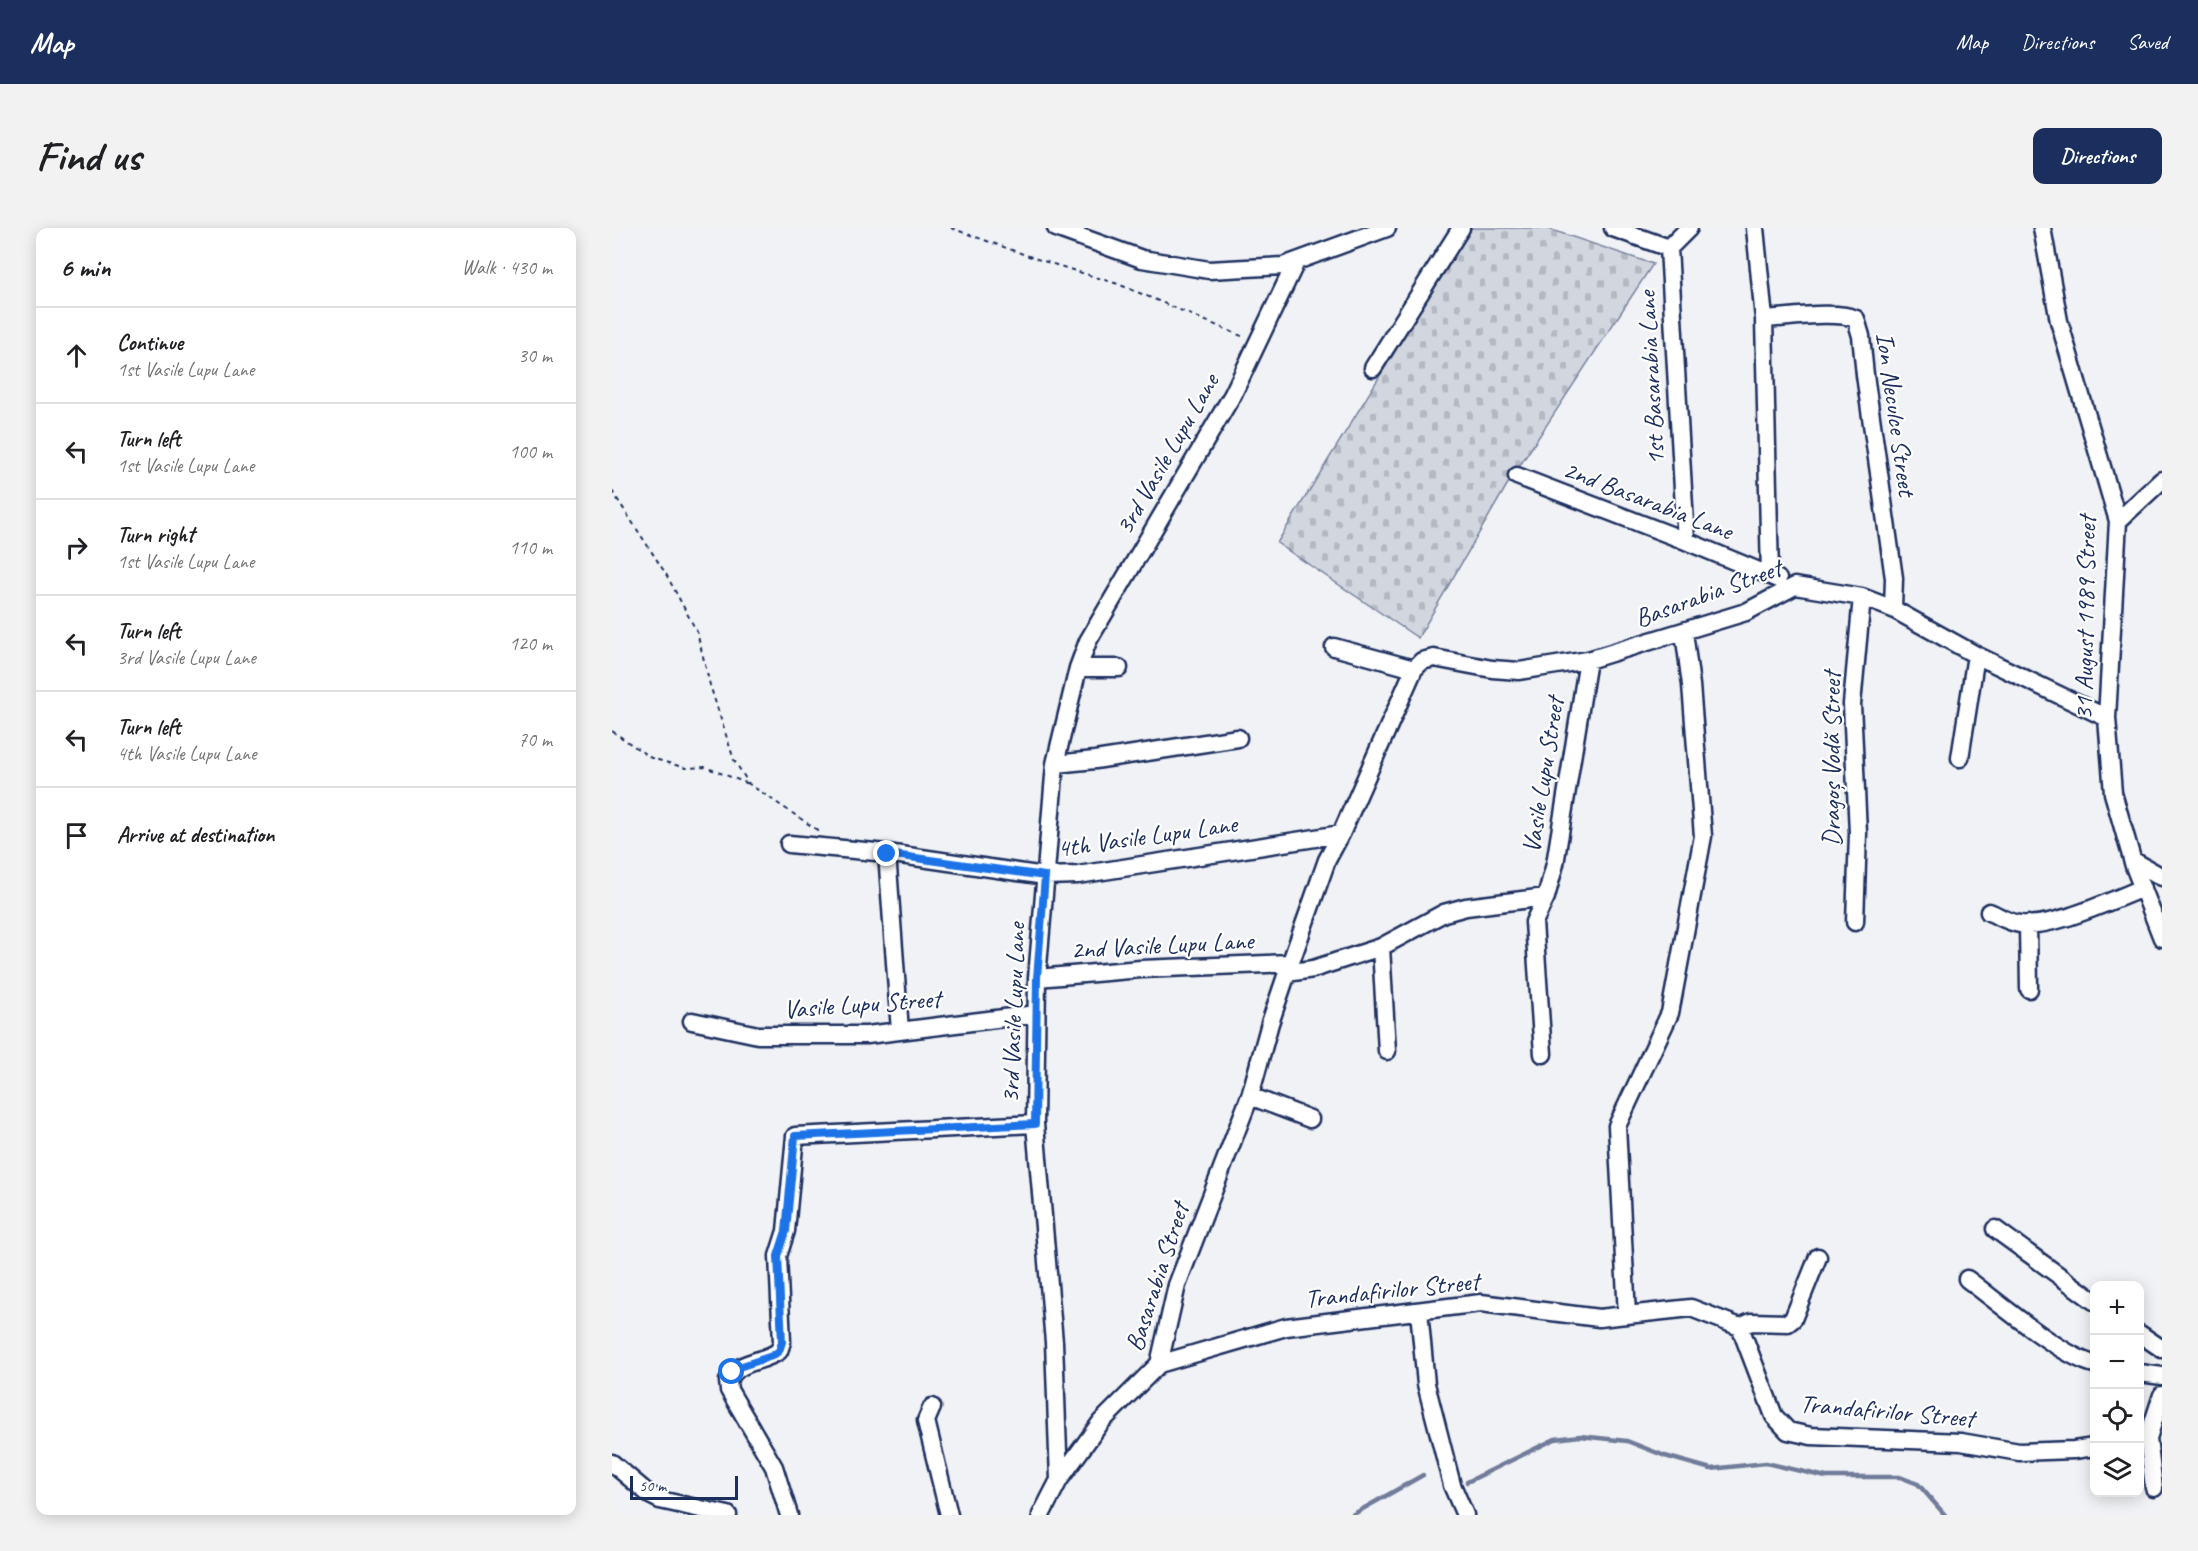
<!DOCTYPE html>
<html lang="en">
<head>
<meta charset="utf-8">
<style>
  body { margin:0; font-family:Caveat,sans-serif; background:#f2f2f2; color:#202124 }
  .controls { position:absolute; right:18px; bottom:18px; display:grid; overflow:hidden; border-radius:12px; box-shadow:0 3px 15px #0003 }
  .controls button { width:54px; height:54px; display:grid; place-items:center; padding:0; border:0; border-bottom:2px solid #e0e0e0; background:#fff; color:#202124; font:30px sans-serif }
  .scale { position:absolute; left:18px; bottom:15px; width:108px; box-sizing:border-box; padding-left:6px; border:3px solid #1b2f5e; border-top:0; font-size:16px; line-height:21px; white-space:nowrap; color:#1b2f5e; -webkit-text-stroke:4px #fff; paint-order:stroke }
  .stop { position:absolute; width:18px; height:18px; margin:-14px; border:4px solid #1a73e8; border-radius:50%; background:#fff }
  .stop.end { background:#1a73e8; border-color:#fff; box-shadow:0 2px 6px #0008 }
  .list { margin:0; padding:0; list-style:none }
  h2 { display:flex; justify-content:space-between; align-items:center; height:78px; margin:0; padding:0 24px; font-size:26px }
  h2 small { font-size:20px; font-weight:400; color:#757577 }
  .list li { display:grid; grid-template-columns:39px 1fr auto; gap:18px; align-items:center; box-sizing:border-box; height:96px; padding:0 24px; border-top:2px solid #e0e0e0 }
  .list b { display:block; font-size:22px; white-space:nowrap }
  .list p { margin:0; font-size:20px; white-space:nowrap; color:#757577 }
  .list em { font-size:20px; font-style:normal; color:#757577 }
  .icon { flex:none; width:33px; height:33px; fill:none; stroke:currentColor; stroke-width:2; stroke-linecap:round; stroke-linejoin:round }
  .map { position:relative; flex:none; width:1550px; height:1287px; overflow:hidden; border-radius:12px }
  header { display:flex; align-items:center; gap:36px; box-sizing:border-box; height:84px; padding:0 30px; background:#1b2f5e; color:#fff }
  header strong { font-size:28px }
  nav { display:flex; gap:33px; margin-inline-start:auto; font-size:21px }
  .intro { display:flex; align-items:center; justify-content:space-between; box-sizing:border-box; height:144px; padding:0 36px }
  h1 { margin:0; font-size:42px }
  .button { padding:15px 27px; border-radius:12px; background:#1b2f5e; color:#fff; font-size:21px; font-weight:700 }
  main { display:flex; gap:36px; padding:0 36px }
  aside { flex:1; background:#fff; border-radius:12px; box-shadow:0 3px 15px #0003 }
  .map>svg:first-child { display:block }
</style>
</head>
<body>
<header>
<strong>Map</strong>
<nav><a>Map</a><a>Directions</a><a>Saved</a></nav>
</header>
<div class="intro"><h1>Find us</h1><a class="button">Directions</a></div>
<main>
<aside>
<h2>6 min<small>Walk · 430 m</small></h2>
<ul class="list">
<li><svg class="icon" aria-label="ahead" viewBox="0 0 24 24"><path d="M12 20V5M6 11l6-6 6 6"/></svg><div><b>Continue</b><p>1st Vasile Lupu Lane</p></div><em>30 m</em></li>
<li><svg class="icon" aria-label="left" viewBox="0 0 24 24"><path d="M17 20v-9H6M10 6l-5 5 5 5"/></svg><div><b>Turn left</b><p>1st Vasile Lupu Lane</p></div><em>100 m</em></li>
<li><svg class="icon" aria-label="right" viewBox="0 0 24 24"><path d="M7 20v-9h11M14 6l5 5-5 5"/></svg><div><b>Turn right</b><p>1st Vasile Lupu Lane</p></div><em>110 m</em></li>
<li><svg class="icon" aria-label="left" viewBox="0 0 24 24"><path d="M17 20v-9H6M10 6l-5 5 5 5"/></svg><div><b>Turn left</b><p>3rd Vasile Lupu Lane</p></div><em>120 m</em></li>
<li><svg class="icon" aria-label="left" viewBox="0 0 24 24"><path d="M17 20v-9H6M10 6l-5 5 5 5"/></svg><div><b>Turn left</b><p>4th Vasile Lupu Lane</p></div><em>70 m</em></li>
<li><svg class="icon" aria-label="arrive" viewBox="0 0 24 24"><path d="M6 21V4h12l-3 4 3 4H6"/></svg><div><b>Arrive at destination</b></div></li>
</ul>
</aside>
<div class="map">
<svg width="1550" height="1287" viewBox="0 0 1550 1287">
  <defs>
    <pattern id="cemetery-stones" width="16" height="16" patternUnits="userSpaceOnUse" patternTransform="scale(1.5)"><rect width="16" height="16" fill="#d2d6df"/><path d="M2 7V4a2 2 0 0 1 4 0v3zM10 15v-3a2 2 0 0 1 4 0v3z" fill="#b4b8c2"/></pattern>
  </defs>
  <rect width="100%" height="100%" fill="#f1f2f5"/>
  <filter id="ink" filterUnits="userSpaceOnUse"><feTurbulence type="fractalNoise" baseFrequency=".0167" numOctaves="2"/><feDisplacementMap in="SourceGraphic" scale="12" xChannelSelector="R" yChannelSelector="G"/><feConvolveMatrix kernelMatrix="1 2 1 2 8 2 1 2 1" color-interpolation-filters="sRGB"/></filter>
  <g filter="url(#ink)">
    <!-- cemetery -->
    <path fill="url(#cemetery-stones)" stroke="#76829e" stroke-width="1.5" d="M 859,0 L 934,0 L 1041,36 L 895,257 L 806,410 L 665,315 Z"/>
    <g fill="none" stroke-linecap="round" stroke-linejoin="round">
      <!-- stream -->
      <path stroke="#707c9a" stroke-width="4.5" d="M 855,1254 L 943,1211 L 968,1208 L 1015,1213 L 1053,1228 L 1099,1241 L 1154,1235 L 1214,1249 L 1288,1249 L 1306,1256 L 1333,1287
        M 740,1287 L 811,1247"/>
      <!-- minor casing -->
      <g stroke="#1b2f5e" stroke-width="21">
        <path id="minor" d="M 444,0 L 530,31 L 597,42 L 671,38 L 775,0
          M 1001,0 L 1057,20
          M 1143,0 L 1152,91 L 1158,348
          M 1430,0 L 1447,93 L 1506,293 L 1495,490 L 1501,565 L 1522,638 L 1550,710
          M 1057,20 L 1074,313
          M 1057,20 L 1077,0
          M 1152,91 C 1174,90 1225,82 1244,91 L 1249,108 L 1253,147 L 1282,350 L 1281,381
          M 761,140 L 849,0
          M 905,248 L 1074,313 L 1166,351
          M 1506,293 L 1550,252
          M 722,419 L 802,441
          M 466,440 L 507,440
          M 1348,530 L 1364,427
          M 443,536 L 483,532 L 626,510
          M 177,616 L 275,625 L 433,648 L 466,647 L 729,606
          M 275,625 L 288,803
          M 1520,632 L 1550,649
          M 1377,684 C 1387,688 1398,695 1408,696 C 1440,701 1500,672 1531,660
          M 1243,694 L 1246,605 L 1240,476 L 1250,369
          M 1416,696 L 1417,761
          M 769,719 L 775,823
          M 675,745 L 701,741 L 769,719 L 832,685 L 854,679 L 934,669
          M 425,750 L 529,741 L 679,735
          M 80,793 L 146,807 L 255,807 L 424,786
          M 931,826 L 922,694 L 934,669 L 943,636 L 976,432
          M 638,868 L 698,891
          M 1383,1001 L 1482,1073
          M 1355,1051 C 1385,1073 1448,1128 1482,1136
          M 807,1083 L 814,1156 L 840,1257 L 853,1287
          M 1015,1087 L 1005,898 L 1058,785 L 1091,608 L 1079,457 L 1072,404
          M 1128,1099 L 1139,1094 L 1176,1095 L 1181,1091 L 1206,1029
          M 1528,1106 L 1550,1121
          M 547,1136 L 674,1099 L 869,1075 L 987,1090 L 1079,1080 L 1128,1099 L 1162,1188 L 1176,1203 L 1199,1208 L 1349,1214 L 1407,1224 L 1462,1222 L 1482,1219
          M 1528,1145 L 1550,1148
          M 320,1179 L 314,1193 L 337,1287
          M 1536,1210 L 1542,1260
          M 1528,1212 L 1536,1210 L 1550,1167
          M 0,1235 L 38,1267 L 48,1272 L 116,1287
          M 447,1252 L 442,1114 L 423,896 L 425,750 L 443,536 L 466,440 L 476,413 L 621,166 L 684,34
          M 177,1287 L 162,1239 L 117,1162 L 116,1153 C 127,1131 148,1136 167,1123 L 170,1114 L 166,1028 L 174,1003 L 183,908 L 423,896
          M 429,1287 L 447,1252 L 489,1194 L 547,1136 L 565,1057 L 638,868 L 658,795 L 675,745 L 715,632 L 729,606 L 802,441 L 810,433 L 822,430 L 880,441 L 907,443 L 976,432 L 1134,384 L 1183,358 L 1250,369 L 1281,381 L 1364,427 L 1495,490"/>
      </g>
      <!-- path -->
      <path stroke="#1b2f5e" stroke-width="2" stroke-dasharray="4.5 4.5" stroke-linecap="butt" d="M 339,0 L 425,31 L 506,56 L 632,109
        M 0,263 L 54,346 L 85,404 L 98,457 L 122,532 L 137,556 L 207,603
        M 0,503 L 39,530 L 74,540 L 93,539 L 137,556"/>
      <!-- minor -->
      <use href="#minor" stroke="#fff" stroke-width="16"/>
    </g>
  </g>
  <g fill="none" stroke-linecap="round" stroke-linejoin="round" filter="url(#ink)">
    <!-- route -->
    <path stroke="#1a73e8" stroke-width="8" d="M 120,1144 L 124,1140 L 160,1128 L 167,1123 L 170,1114 L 166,1028 L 174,1003 L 183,908 L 423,896 L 425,750 L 433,648 L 275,626"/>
  </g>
  <g text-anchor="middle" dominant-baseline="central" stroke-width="4.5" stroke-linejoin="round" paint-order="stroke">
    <!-- street labels -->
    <g font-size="26" fill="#1b2f5e" stroke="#fff">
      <text transform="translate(1039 150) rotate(-93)">1st Basarabia Lane</text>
      <text transform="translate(1284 186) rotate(82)">Ion Neculce Street</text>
      <text transform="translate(555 226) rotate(-60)">3rd Vasile Lupu Lane</text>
      <text transform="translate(1036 272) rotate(21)">2nd Basarabia Lane</text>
      <text transform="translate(1096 365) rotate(-20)">Basarabia Street</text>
      <text transform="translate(1473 390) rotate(-89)">31 August 1989 Street</text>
      <text transform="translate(1219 531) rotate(-90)">Dragoș Vodă Street</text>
      <text transform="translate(931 547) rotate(-81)">Vasile Lupu Street</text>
      <text transform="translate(535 608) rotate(-8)">4th Vasile Lupu Lane</text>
      <text transform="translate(550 717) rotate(-3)">2nd Vasile Lupu Lane</text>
      <text transform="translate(250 776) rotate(-4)">Vasile Lupu Street</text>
      <text transform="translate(401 785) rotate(-88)">3rd Vasile Lupu Lane</text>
      <text transform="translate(545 1049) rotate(-72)">Basarabia Street</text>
      <text transform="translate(780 1062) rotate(-6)">Trandafirilor Street</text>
      <text transform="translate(1275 1183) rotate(5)">Trandafirilor Street</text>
    </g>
  </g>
</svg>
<div class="controls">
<button>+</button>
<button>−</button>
<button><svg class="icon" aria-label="locate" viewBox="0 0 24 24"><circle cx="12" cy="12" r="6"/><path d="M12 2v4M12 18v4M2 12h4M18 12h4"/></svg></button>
<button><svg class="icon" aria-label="layers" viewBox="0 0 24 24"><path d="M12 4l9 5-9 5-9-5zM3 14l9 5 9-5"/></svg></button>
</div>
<div class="scale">50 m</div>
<div class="stop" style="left:120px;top:1144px"></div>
<div class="stop end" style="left:275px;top:626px"></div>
</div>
</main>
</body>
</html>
